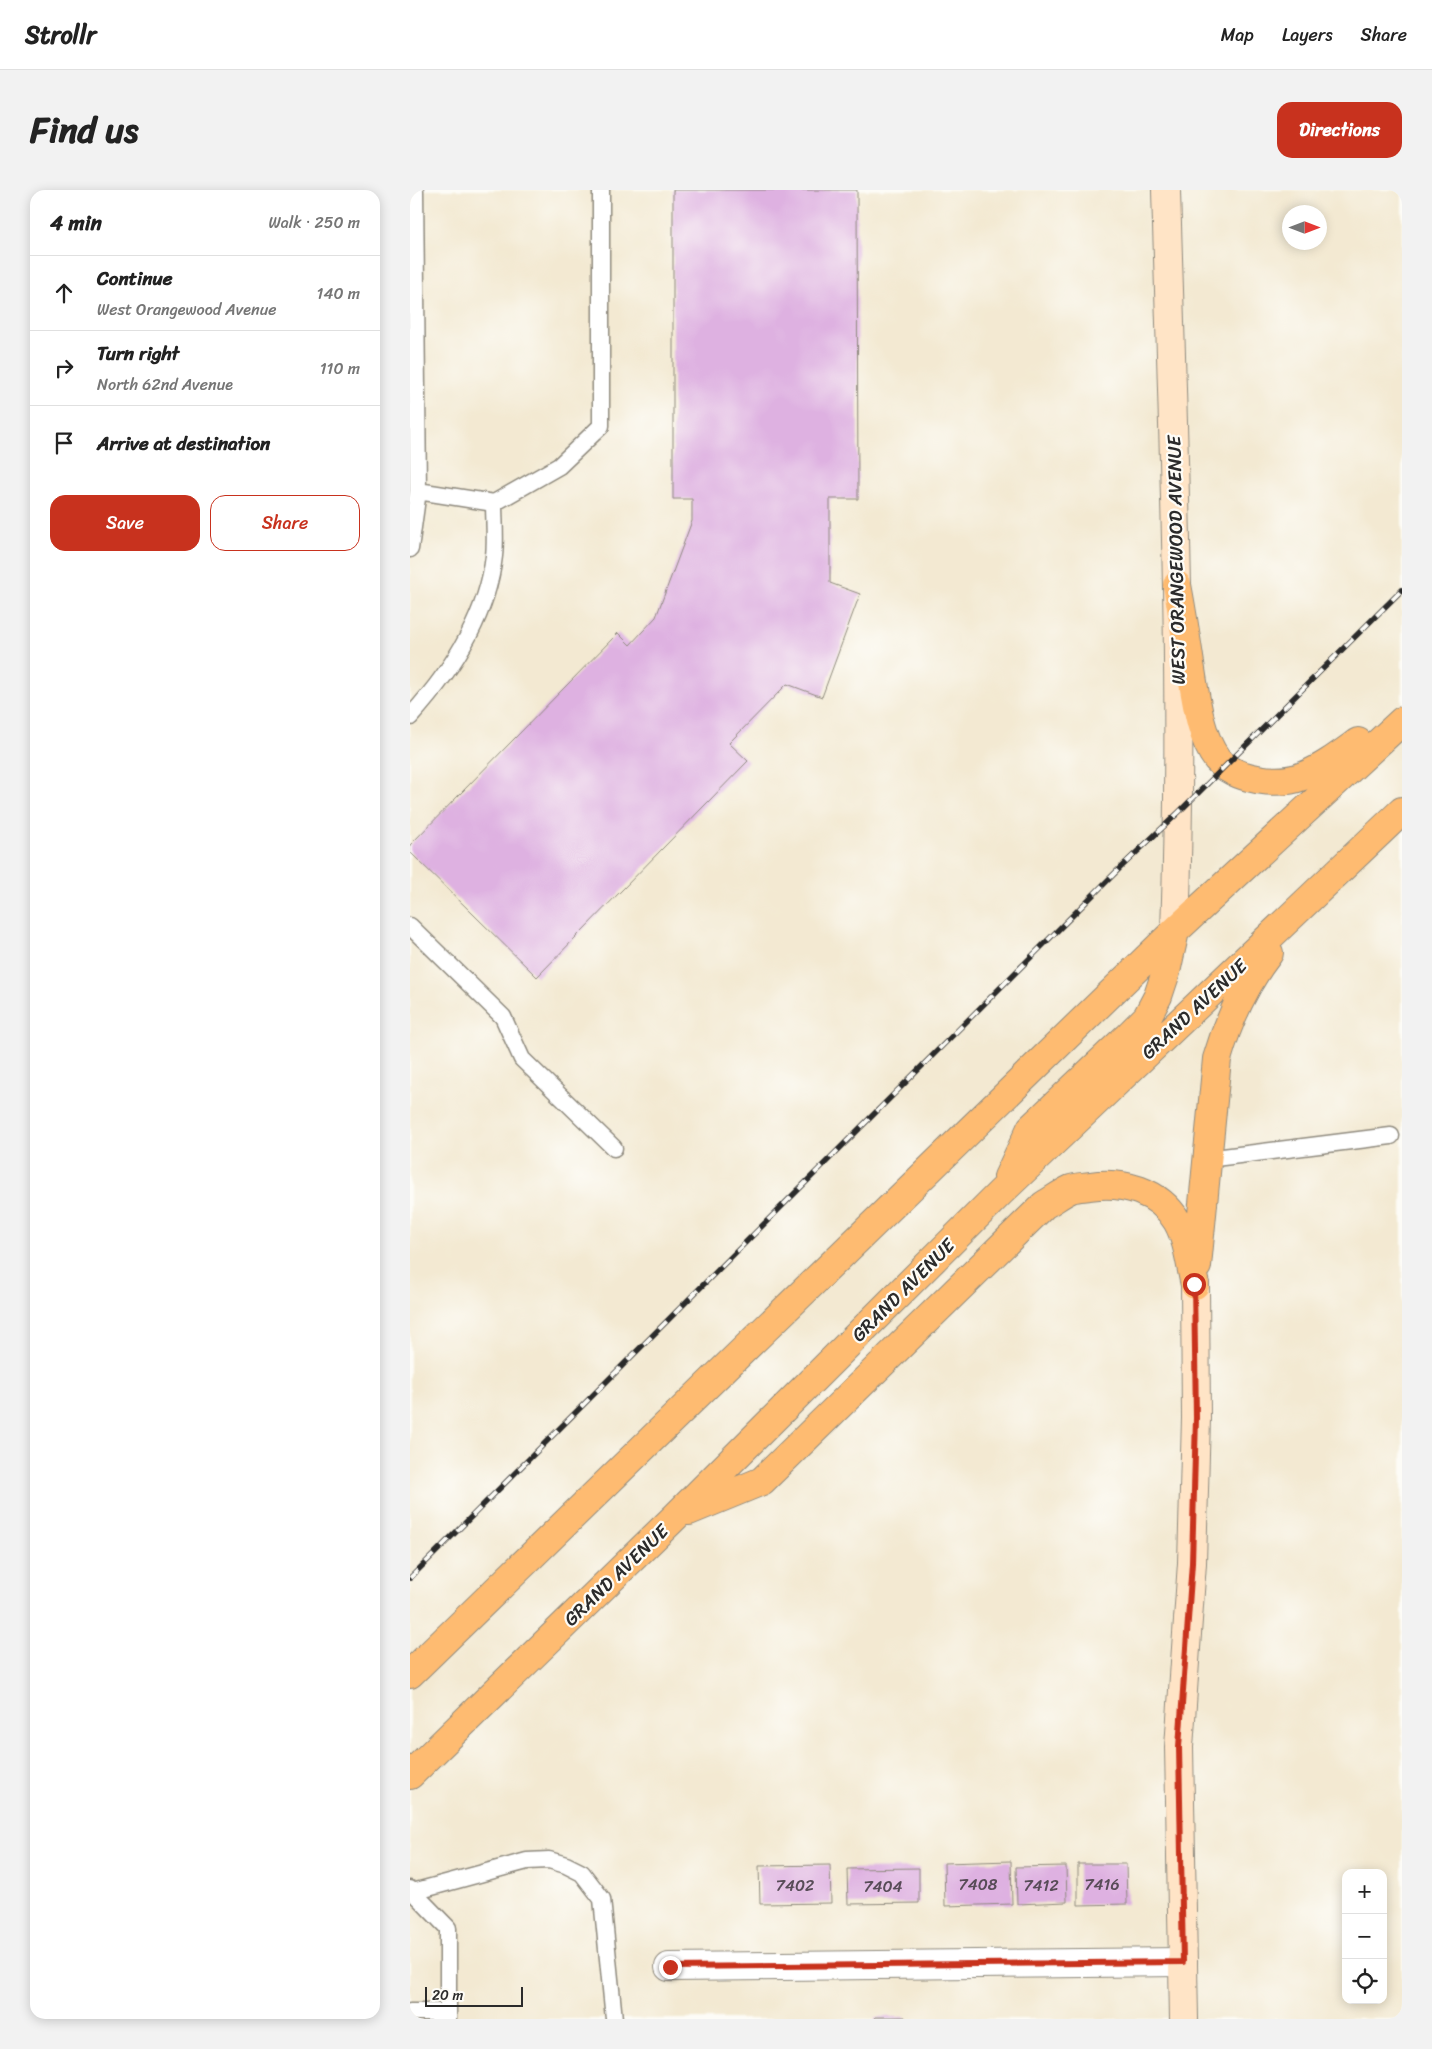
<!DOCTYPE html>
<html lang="en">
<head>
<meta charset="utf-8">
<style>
  body { margin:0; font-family:Sriracha,sans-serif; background:#f2f2f2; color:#222 }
  .controls { position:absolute; right:15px; bottom:15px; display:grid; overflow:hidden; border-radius:10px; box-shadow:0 2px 12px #0003 }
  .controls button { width:45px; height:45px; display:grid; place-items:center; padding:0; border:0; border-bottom:1px solid #e0e0e0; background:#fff; color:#222; font:25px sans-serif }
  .compass { position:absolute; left:872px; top:15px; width:45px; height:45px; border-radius:50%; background:#fff; box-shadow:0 2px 12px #0003; rotate:90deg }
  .scale { position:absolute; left:15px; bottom:12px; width:98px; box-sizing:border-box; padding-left:5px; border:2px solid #2b2b2b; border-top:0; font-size:14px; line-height:18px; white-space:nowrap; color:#2b2b2b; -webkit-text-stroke:4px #fdfcf7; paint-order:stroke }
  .stop { position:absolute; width:15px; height:15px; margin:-11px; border:4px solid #c8321e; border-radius:50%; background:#fff }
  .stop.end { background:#c8321e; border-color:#fff; box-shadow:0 1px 5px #0008 }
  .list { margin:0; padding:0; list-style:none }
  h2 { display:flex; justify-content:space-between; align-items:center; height:65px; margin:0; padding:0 20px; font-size:21px }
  h2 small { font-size:16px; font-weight:400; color:#767676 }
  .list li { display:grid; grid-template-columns:32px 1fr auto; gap:15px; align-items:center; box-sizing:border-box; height:75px; padding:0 20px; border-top:1px solid #e0e0e0 }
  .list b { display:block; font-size:19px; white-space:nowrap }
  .list p { margin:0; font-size:16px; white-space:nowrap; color:#767676 }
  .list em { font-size:16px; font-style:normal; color:#767676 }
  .actions { display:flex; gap:10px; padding:15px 20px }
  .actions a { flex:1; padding:11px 0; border:1px solid #c8321e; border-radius:15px; text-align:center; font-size:18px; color:#c8321e }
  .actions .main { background:#c8321e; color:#fff }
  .icon { flex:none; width:28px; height:28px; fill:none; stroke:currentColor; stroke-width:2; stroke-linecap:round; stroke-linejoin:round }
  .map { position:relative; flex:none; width:992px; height:1829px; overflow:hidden; border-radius:15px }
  header { display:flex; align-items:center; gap:30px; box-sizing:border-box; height:70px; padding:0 25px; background:#fff; border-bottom:1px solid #e0e0e0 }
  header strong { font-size:24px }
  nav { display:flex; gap:28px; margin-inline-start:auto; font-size:18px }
  .intro { display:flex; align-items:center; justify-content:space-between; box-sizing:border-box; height:120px; padding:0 30px }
  h1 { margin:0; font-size:35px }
  .button { padding:12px 22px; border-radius:15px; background:#c8321e; color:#fff; font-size:18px; font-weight:700 }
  main { display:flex; gap:30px; padding:0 30px }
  aside { flex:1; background:#fff; border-radius:15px; box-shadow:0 2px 12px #0003 }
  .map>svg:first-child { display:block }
</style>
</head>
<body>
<header>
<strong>Strollr</strong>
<nav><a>Map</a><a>Layers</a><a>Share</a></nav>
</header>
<div class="intro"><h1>Find us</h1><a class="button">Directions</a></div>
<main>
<aside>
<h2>4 min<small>Walk · 250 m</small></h2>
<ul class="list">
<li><svg class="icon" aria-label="ahead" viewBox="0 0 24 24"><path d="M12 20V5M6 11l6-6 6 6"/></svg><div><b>Continue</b><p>West Orangewood Avenue</p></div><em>140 m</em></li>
<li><svg class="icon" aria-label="right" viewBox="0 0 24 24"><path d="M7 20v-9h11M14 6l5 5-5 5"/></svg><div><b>Turn right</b><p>North 62nd Avenue</p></div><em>110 m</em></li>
<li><svg class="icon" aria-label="arrive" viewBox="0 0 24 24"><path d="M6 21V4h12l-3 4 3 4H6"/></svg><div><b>Arrive at destination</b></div></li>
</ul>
<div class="actions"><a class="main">Save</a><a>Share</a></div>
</aside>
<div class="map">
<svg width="992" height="1829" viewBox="0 0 992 1829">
  <rect width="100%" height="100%" fill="#fdfcf7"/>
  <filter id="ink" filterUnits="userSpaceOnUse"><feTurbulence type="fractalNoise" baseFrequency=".02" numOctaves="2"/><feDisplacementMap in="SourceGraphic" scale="10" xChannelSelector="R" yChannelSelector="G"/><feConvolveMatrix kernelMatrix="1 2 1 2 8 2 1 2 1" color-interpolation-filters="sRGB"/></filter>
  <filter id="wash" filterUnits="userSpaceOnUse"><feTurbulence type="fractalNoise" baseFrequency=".0096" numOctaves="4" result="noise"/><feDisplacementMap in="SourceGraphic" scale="20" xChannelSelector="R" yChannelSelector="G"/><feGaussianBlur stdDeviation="1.12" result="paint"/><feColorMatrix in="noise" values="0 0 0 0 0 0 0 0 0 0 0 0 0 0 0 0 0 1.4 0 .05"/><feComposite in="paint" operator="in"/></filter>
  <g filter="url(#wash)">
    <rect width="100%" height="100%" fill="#f3e9d2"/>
    <g id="blocks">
      <!-- building -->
      <path fill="#deb1e1" d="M 263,0 L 447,0 L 448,309 L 420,309 L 420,393 L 450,404 L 412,507 L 377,494 L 319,553 L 338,571 L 127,787 L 0,662 L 0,655 L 208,443 L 220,455 L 246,427 L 282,331 L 282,309 L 263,309 Z
        M 601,1671 L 602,1714 L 535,1716 L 534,1673 Z
        M 668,1674 L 716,1674 L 717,1714 L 668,1715 Z
        M 420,1675 L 421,1713 L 350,1714 L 349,1676 Z
        M 656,1676 L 657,1712 L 607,1714 L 606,1677 Z
        M 509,1678 L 509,1713 L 438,1714 L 437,1679 Z
        M 465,1827 L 495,1827 L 495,1829 L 465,1829 Z"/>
    </g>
  </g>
  <g filter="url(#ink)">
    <use href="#blocks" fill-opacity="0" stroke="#8f8a7e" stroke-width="1"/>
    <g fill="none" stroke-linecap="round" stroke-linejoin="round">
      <!-- lane casing -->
      <g stroke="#8f8a7e" stroke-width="19">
        <path id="lane" d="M 8,301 L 84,313 L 149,276 L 191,236 L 191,0
          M 0,359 L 8,301 L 5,0
          M 0,527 C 40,483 77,427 84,366 C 86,349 84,330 84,313
          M 0,736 L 93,827 L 112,869 L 204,958
          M 797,969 L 981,946
          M 0,1699 L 38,1738 L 38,1829
          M 3,1702 L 117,1671 L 139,1670 L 156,1675 L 172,1683 L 192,1709 L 204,1829
          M 0,1822 L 38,1822"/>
      </g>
      <!-- street casing -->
      <g stroke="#8f8a7e" stroke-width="30">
        <path id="street" d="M 259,1777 L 773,1772"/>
      </g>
      <!-- secondary casing -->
      <g stroke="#8f8a7e" stroke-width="30">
        <path id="secondary" d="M 756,0 C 763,247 774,494 765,741
          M 774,1829 L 769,1557 L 782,1373 L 786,1228 L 785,1095"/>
      </g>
      <!-- highway casing -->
      <g stroke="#8f8a7e" stroke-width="30">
        <path id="highway" d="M 767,395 C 772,421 776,447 780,474 C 785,502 789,546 807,569 C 825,590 868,596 893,586 C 913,578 930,565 948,552
          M 598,987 L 621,938 L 717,847 L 737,827 L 748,806 L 756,782 L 765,741
          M 787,1076 L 807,869 C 818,831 835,794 859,763
          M 279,1321 L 352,1291 L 634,1015 C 643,1010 652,1003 661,999 C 667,997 674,997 680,996 C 713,991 749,1001 767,1031 C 778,1050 780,1074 785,1095
          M 0,1484 L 765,741 L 992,531
          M 0,1585 L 266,1326 L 591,1002 L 992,621"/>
      </g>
      <!-- lane -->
      <use href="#lane" stroke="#fff" stroke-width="16"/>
      <!-- street -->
      <use href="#street" stroke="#fff" stroke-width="28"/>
      <!-- secondary -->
      <use href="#secondary" stroke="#ffe4c6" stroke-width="28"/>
      <!-- highway -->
      <use href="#highway" stroke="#febb71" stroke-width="28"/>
      <!-- rail casing -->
      <g stroke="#2b2b2b" stroke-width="5.5">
        <path id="rail" d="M 0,1388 L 710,678 L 769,622 L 992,400"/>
      </g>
      <!-- rail -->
      <use href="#rail" stroke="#fdfcf7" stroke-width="4" stroke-dasharray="11" stroke-linecap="butt"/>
    </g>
  </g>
  <g fill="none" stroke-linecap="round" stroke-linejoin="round" filter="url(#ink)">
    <!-- route -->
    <path stroke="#c8321e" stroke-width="6" d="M 260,1777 L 773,1772 L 769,1557 L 782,1373 L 786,1228 L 784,1094"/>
  </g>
  <g text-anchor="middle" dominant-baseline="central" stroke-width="4.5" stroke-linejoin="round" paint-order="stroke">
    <!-- number labels -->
    <g font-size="16" fill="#584c58">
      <text x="568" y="1694">7408</text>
      <text x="692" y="1694">7416</text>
      <text x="385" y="1695">7402</text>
      <text x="631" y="1695">7412</text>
      <text x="473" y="1696">7404</text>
    </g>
    <!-- street labels -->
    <g font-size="19" fill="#2b2b2b" stroke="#fdfcf7">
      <text transform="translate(766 370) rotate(-91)">WEST ORANGEWOOD AVENUE</text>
      <text transform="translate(784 819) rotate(-43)">GRAND AVENUE</text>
      <text transform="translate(493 1100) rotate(-45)">GRAND AVENUE</text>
      <text transform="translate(206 1385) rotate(-44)">GRAND AVENUE</text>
    </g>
  </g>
</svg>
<div class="controls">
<button>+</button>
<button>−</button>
<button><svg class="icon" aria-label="locate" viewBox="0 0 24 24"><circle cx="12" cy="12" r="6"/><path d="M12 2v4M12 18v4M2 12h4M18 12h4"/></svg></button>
</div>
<svg class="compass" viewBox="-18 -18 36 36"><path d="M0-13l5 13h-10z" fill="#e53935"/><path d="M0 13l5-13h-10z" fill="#767676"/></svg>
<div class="scale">20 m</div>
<div class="stop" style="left:784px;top:1094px"></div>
<div class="stop end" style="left:260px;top:1777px"></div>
</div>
</main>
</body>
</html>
